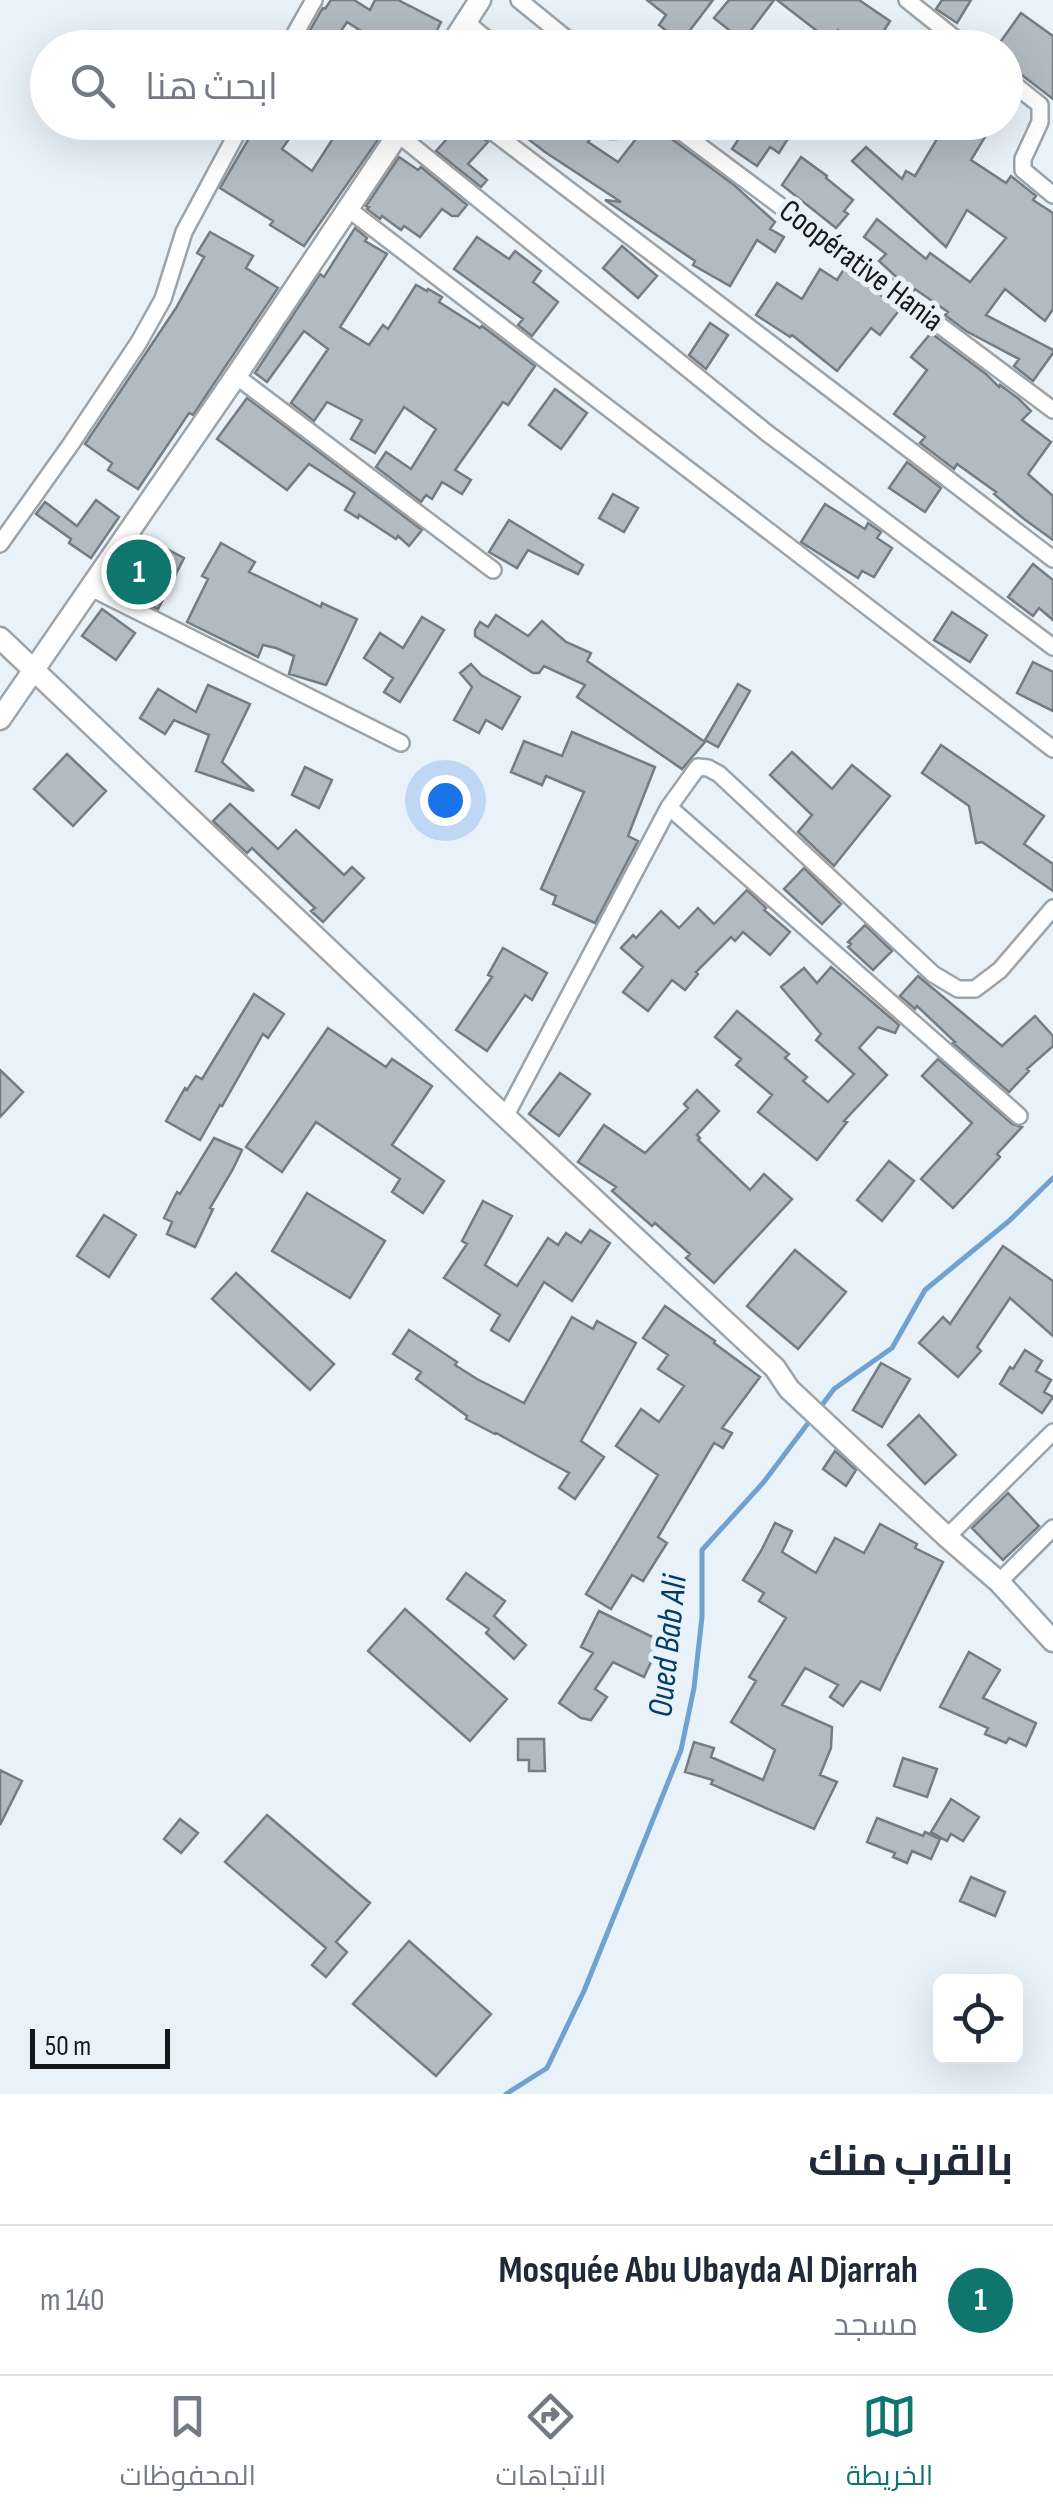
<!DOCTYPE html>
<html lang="ar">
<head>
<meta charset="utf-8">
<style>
  body { margin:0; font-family:"Sofia Sans Condensed",Cairo,sans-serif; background:#f6f6f7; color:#1f2937; direction:rtl }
  .controls { position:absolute; right:30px; bottom:30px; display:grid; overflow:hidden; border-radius:15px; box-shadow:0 10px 40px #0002 }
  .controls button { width:90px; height:90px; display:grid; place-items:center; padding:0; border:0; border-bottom:2px solid #e0e1e3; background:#fff; color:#1f2937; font:50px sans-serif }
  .scale { position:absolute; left:30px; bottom:25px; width:140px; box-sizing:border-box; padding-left:10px; border:5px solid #15181a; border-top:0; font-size:28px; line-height:35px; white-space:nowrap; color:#15181a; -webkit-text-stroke:8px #e9f1f9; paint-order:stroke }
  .you { position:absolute; left:445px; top:800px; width:35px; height:35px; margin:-25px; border:8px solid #fff; border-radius:50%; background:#1a73e8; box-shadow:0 0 0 15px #1a73e833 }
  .badge { display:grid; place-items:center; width:65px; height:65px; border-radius:50%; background:#0f766e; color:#fff; font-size:32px; font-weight:700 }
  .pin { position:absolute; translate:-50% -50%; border:5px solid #fff; box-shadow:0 2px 10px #0006 }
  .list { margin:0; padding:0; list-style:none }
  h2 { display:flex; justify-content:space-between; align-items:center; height:130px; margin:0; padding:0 40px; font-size:42px }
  h2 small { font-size:32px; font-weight:400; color:#747a83 }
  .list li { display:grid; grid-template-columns:65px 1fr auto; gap:30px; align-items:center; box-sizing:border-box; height:150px; padding:0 40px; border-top:2px solid #e0e1e3 }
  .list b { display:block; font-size:38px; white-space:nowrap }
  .list p { margin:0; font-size:32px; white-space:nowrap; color:#747a83 }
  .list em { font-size:32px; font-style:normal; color:#747a83 }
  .icon { flex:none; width:55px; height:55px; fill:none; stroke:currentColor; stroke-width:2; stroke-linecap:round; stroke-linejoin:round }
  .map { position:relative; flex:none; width:1053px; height:2094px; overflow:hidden; direction:ltr }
  .search { position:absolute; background:#fff; box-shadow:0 10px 40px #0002; left:30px; right:30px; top:30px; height:110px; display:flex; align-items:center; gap:25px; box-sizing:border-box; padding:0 35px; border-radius:55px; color:#747a83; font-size:38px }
  .sheet { height:280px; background:#fff }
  nav { display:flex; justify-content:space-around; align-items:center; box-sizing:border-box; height:140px; border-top:2px solid #e0e1e3; background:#fff; font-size:28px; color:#747a83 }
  nav a { display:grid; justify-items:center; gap:5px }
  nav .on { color:#0f766e }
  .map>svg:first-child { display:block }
</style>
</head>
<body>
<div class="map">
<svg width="1053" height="2094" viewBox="0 0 1053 2094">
  <rect width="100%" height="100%" fill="#e9f1f9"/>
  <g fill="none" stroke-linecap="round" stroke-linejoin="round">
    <!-- stream -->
    <path stroke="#6fa2d1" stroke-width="5" d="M 819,1409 L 834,1389 L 892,1348 L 925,1290 L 1009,1221 L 1053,1178
      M 506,2094 L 547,2068 L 584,1991 L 681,1750 L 694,1688 L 702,1617 L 702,1550 L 763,1483 L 812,1418"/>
  </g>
  <!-- building -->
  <path fill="#b2bac2" stroke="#757c83" stroke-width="2.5" d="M 331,0 L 354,0 L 370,10 L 375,0 L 398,0 L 441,22 L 428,48 L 396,48 L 373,35 L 372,38 L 347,22 L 331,46 L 333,48 L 300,48 L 321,11 L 323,8 L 325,9 Z
    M 647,0 L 713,0 L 681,42 L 659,25 L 666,15 Z
    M 729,0 L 774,0 L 743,41 L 714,18 Z
    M 777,0 L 859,0 L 890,21 L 873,48 L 865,48 L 838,30 L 830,41 Z
    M 942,0 L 971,0 L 957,23 L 936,9 Z
    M 1021,13 L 1053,36 L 1053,99 L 1006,63 L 1006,48 L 996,48 Z
    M 263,122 L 301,122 L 282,149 L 312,171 L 334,137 L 326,131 L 333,122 L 384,122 L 377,141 L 304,246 L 270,225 L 273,221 L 220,188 L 253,131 L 256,133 Z
    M 462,122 L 469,122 L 472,130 L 488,142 L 468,164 L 487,180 L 481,187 L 436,151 Z
    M 506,122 L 568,122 L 591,138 L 588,142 L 618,162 L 649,122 L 654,122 L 661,131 L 734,185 L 775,222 L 770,229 L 784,237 L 775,252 L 757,240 L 730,286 L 693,265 L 695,261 L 605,200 L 621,202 L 545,152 Z
    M 750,122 L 761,122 L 787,140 L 779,153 L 770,147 L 757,166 L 732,149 Z
    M 947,122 L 962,122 L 985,137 L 971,160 L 1006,183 L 1011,176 L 1036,196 L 1033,200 L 1053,213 L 1053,309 L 1045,321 L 1005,289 L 986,315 L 1053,350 L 1053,353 L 1033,381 L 1014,366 L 1019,359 L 966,331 L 945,315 L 948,312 L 915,289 L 913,291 L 906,286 L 879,261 L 886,254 L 864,237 L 877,219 L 926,259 L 930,253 L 970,282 L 1006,238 L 967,210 L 946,247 L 852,161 L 866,147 L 902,179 L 906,171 L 915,176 Z
    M 399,157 L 418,170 L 421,167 L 467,205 L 458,216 L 452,216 L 442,209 L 420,237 L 404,226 L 401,230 L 382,216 L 380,219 L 367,209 L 369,207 L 366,206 Z
    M 801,157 L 827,176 L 826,178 L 853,200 L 844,211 L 848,214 L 836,228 L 782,185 Z
    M 355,228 L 367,238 L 365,241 L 387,254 L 340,327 L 369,345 L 383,325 L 388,329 L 416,285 L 427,291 L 428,289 L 442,297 L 439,302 L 480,328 L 482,326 L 535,366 L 508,405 L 503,402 L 455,470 L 471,480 L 462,494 L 442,482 L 432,499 L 426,495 L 421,502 L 376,467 L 386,452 L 411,469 L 436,429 L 404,407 L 375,453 L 351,439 L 362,420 L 327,402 L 314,421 L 291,403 L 328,349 L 304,331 L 267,382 L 255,373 L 320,274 L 324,277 Z
    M 210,232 L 253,256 L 246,268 L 278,288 L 193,415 L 189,413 L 138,489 L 108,470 L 112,463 L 85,444 L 176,308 L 204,257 L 197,253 Z
    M 477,237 L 509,259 L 515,251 L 541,271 L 533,282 L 558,302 L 532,336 L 518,325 L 523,319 L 454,269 Z
    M 622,246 L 657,276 L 638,298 L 603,268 Z
    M 820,269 L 837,280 L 844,269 L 900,309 L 880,335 L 871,328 L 837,371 L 792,335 L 790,337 L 756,315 L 777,283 L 802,299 Z
    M 710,323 L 728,335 L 706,369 L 689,355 Z
    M 931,333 L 986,374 L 999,387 L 1000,385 L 1019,399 L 1031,411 L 1022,420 L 1051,442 L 1028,474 L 1053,496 L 1053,540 L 1024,519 L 994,494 L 996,492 L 957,464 L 954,469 L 920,443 L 925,437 L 894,414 L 927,370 L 911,357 Z
    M 555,389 L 587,413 L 561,449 L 529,425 Z
    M 247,398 L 422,530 L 409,546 L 398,536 L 396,539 L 359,515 L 358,518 L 345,510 L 355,493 L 309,464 L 287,490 L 217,439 Z
    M 907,462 L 941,488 L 925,512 L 889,488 Z
    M 613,494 L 638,508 L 624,532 L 599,518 Z
    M 96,500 L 119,517 L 91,558 L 69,543 L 71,539 L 36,514 L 45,502 L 77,526 Z
    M 825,504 L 865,529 L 868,523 L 881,532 L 877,538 L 892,548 L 874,577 L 862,571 L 858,578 L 801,542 Z
    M 509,520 L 583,565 L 578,574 L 528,550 L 517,568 L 489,552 Z
    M 142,536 L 184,558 L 158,609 L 109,585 Z
    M 221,543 L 255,562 L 249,572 L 321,607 L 322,603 L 357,619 L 326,685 L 289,674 L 294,656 L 276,648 L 263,645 L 258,657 L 187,622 L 208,579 L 202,576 Z
    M 1033,564 L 1053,580 L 1053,620 L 1039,608 L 1033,616 L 1008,597 Z
    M 102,609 L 135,633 L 116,660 L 82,636 Z
    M 952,612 L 987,635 L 970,662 L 934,640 Z
    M 496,615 L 528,636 L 542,621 L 566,642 L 591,653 L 587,661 L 705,742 L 682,769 L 577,697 L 585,685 L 544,666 L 539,673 L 533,673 L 475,636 L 475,630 L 480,622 L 488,627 Z
    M 422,617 L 444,630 L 400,702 L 384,692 L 393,678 L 364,658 L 380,633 L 403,648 Z
    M 1033,662 L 1053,672 L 1053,711 L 1017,693 Z
    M 471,664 L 481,675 L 520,697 L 502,729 L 486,720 L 479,733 L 454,720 L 472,687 L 460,673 Z
    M 738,684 L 750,691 L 718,747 L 705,740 Z
    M 208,685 L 250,704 L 222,762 L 254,791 L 196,771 L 209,735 L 174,720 L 165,734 L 140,718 L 158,689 L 196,712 Z
    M 572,732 L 655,767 L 628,836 L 638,841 L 595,923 L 553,904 L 556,896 L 541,889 L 584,792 L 546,776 L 542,785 L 511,772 L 524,741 L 562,756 Z
    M 941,745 L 1044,816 L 1024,844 L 1053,864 L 1053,891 L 982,842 L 976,843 L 969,806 L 922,773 Z
    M 792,752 L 832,789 L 852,765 L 890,796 L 834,866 L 798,832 L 812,815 L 770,775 Z
    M 67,754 L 106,791 L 73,826 L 34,789 Z
    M 305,767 L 332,780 L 319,808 L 292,795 Z
    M 230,804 L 278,849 L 296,830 L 344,875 L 352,867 L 364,878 L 323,922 L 311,911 L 315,908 L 252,848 L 247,853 L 213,821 Z
    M 804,868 L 841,904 L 822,924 L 784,889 Z
    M 747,890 L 766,908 L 764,910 L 790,932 L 770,955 L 743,932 L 735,941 L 731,937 L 696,972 L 698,974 L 685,990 L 672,980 L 648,1011 L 623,992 L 643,967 L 621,948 L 633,935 L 636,938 L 661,911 L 679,928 L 698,908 L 714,924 Z
    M 865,925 L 892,951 L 873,970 L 848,947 L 851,944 L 848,942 Z
    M 503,948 L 547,973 L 532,1000 L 525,995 L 487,1051 L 456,1030 L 492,977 L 488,975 Z
    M 831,967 L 899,1025 L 895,1033 L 878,1027 L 859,1048 L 887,1075 L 844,1121 L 847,1122 L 817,1160 L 758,1112 L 772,1095 L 736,1065 L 741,1059 L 715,1037 L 737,1011 L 789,1054 L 785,1058 L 807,1077 L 803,1081 L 828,1102 L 854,1074 L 816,1040 L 821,1034 L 781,987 L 804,968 L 817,983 Z
    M 918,976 L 1002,1046 L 1035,1016 L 1053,1036 L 1053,1046 L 1027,1069 L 1029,1071 L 1009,1092 L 953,1043 L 955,1042 L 917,1006 L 915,1009 L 900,996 Z
    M 254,994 L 284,1014 L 268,1038 L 263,1034 L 222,1106 L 220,1105 L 200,1140 L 166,1121 L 185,1088 L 187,1090 L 196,1076 L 202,1079 Z
    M 328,1028 L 386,1067 L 392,1059 L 432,1086 L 392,1145 L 444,1181 L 423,1213 L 392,1192 L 400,1179 L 316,1122 L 282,1172 L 246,1147 Z
    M 938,1059 L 1012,1124 L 1022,1127 L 997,1154 L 1000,1157 L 953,1208 L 921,1179 L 972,1123 L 922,1076 Z
    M 0,1070 L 23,1092 L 0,1117 Z
    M 560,1073 L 590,1094 L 559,1136 L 529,1114 Z
    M 697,1090 L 719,1111 L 697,1135 L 700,1138 L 698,1140 L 750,1190 L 764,1174 L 792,1199 L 714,1283 L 686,1258 L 690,1254 L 655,1223 L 652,1226 L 612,1191 L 616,1187 L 578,1162 L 604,1125 L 645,1153 L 688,1108 L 684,1104 Z
    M 214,1138 L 242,1150 L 233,1169 L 210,1208 L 213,1209 L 195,1247 L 167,1234 L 172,1222 L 164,1218 L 177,1192 L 180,1194 Z
    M 889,1161 L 914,1181 L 882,1221 L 857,1200 Z
    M 307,1193 L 385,1241 L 350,1298 L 272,1251 Z
    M 483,1201 L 512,1216 L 485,1265 L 517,1286 L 548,1238 L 558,1245 L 566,1233 L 581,1243 L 590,1230 L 610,1243 L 572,1301 L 544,1282 L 509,1341 L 491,1330 L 500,1315 L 444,1278 L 467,1244 L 462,1241 Z
    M 104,1215 L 136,1235 L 109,1277 L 77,1256 Z
    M 1003,1246 L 1053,1281 L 1053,1336 L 1010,1298 L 977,1347 L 981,1351 L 958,1377 L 919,1343 L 943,1317 L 950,1324 Z
    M 795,1250 L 846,1292 L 798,1349 L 747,1306 Z
    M 236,1273 L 334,1364 L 310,1390 L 212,1299 Z
    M 665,1306 L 715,1341 L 714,1343 L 760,1377 L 722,1428 L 732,1433 L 723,1448 L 714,1443 L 658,1537 L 667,1543 L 643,1581 L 632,1575 L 611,1609 L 586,1594 L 658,1475 L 616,1446 L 641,1409 L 659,1422 L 684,1386 L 658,1369 L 668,1355 L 643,1338 Z
    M 572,1317 L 593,1329 L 597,1321 L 636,1343 L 581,1441 L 604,1457 L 575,1499 L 559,1488 L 569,1473 L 496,1433 L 495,1434 L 466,1419 L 467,1416 L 416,1379 L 421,1372 L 393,1354 L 409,1330 L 457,1362 L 455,1365 L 477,1379 L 524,1403 Z
    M 1025,1350 L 1042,1361 L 1036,1371 L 1051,1380 L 1044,1392 L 1053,1397 L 1042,1413 L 1000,1384 L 1010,1367 L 1013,1369 Z
    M 881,1363 L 910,1379 L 882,1427 L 853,1410 Z
    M 919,1415 L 956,1455 L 925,1484 L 888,1445 Z
    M 835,1451 L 856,1470 L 846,1486 L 823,1469 Z
    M 1008,1493 L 1039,1526 L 1003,1560 L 972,1528 Z
    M 775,1523 L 792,1531 L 782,1552 L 816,1573 L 835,1538 L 864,1553 L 880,1524 L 917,1544 L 915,1548 L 943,1562 L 880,1690 L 861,1681 L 843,1706 L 830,1697 L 838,1685 L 805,1668 L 782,1705 L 832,1727 L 831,1748 L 820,1775 L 837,1782 L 814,1829 L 711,1784 L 713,1780 L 685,1772 L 694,1742 L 714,1748 L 711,1757 L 763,1780 L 775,1750 L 731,1722 L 756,1681 L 749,1677 L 786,1618 L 759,1601 L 764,1593 L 743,1580 L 761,1551 Z
    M 466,1573 L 505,1601 L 494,1616 L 526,1645 L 514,1659 L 486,1633 L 489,1629 L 447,1599 Z
    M 405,1609 L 507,1699 L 470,1741 L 368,1651 Z
    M 599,1611 L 661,1641 L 644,1677 L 613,1662 L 595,1689 L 607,1697 L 591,1720 L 581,1718 L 559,1703 L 593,1653 L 581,1647 Z
    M 969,1652 L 1000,1670 L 983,1698 L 1036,1723 L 1026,1746 L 1009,1738 L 1006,1743 L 985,1734 L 988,1728 L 940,1707 Z
    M 518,1739 L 544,1739 L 545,1771 L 529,1771 L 529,1760 L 518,1760 Z
    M 903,1758 L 937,1769 L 927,1797 L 894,1786 Z
    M 0,1770 L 22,1781 L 0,1825 Z
    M 951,1799 L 979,1817 L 963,1841 L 951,1834 L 947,1841 L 931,1832 Z
    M 267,1815 L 370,1903 L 336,1942 L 347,1952 L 326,1977 L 312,1965 L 326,1948 L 225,1862 Z
    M 877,1818 L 923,1836 L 925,1832 L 940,1839 L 931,1859 L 912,1851 L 907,1863 L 893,1857 L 895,1853 L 867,1842 Z
    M 180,1819 L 198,1833 L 181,1853 L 164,1839 Z
    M 971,1877 L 1005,1892 L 995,1916 L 960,1901 Z
    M 409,1941 L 491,2014 L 436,2076 L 353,2004 Z"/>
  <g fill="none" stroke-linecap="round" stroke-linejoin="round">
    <!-- minor casing -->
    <g stroke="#9ca4ab" stroke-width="20">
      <path id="minor" d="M 519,0 L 578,48
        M 907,0 L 967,48
        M 465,21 L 497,48
        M 287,48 L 314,0
        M 1006,78 L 1040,105 L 1040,122 L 1023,159 L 1023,170 L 1053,195
        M 480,122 L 1053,559
        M 589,122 C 605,132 618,135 634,122
        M 668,122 L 1053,410
        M 399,135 L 767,433 L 1053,647
        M 347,208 L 1053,749
        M 236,376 L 493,570
        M 0,544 L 71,444 L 139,342 L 163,299 L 184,232 L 243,122
        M 91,588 L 401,743
        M 669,807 L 1019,1116
        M 506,1115 L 669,807 L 698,767 L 708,768 L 719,774 L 933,974 L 958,989 L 975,989 L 1000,970 L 1053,908
        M 947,1537 L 1053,1432
        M 999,1582 L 1053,1528"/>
    </g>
    <!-- tertiary casing -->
    <g stroke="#9ca4ab" stroke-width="25">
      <path id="tertiary" d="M 449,48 L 480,0
        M 0,638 L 481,1094 L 775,1368 L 789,1389 L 947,1537 L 999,1582 L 1053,1641
        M 0,719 L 236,376 L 406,122"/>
    </g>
    <!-- minor -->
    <use href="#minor" stroke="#fff" stroke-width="15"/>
    <!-- tertiary -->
    <use href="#tertiary" stroke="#fff" stroke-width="20"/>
  </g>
  <g text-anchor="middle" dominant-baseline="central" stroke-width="10" stroke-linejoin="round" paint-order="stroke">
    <!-- street labels -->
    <g font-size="32" fill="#15181a" stroke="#e9f1f9">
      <text transform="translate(861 266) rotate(37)">Coopérative Hania</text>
    </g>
    <!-- water labels -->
    <g font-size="35" font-style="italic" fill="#003f6b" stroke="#e9f1f9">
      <text transform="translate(668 1646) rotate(-84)">Oued Bab Ali</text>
    </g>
  </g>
</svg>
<div class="controls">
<button><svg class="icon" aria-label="locate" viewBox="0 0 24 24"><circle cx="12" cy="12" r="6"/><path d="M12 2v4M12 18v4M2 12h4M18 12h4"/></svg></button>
</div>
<div class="scale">50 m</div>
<div class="you"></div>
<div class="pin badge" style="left:139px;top:572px">1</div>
<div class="search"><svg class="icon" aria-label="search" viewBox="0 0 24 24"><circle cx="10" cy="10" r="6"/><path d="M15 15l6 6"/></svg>ابحث هنا</div>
</div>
<section class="sheet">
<h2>بالقرب منك<small></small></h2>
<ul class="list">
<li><span class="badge">1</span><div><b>Mosquée Abu Ubayda Al Djarrah</b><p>مسجد</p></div><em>140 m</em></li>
</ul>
</section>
<nav>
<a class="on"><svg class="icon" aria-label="map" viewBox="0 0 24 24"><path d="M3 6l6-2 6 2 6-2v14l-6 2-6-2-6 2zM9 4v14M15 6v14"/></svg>الخريطة</a>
<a><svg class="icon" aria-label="directions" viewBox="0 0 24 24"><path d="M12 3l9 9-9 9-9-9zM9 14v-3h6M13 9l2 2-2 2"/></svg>الاتجاهات</a>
<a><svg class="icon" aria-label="saved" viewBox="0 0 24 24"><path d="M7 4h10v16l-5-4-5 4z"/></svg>المحفوظات</a>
</nav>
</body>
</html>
